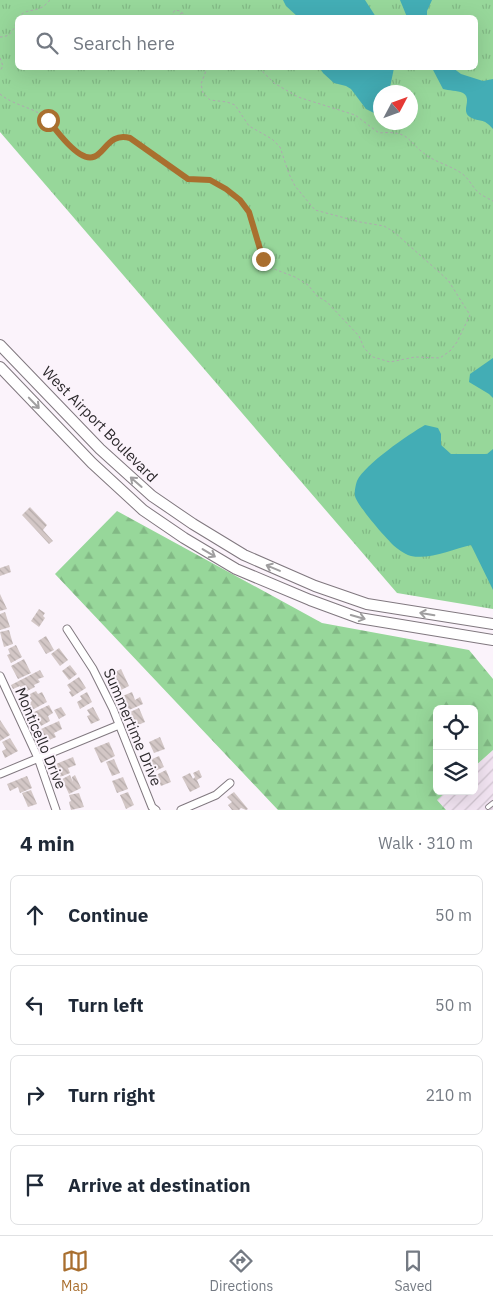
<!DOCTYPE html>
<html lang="en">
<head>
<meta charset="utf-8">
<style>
  body { margin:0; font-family:"IBM Plex Sans",sans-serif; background:#f6f6f7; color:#1f2937 }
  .controls { position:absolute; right:15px; bottom:15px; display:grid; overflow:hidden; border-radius:8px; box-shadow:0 5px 20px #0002 }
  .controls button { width:45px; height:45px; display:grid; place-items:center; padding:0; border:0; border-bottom:1px solid #e0e1e3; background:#fff; color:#1f2937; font:25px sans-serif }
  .compass { position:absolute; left:373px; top:85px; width:45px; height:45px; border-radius:50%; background:#fff; box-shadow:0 5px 20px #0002; rotate:49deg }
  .stop { position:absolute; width:15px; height:15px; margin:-11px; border:4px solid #a96f2f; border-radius:50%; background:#fff }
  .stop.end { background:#a96f2f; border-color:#fff; box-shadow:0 1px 5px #0008 }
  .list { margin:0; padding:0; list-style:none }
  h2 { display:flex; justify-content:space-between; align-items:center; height:65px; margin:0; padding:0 20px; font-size:21px }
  h2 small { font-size:16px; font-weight:400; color:#747a83 }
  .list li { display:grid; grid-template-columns:32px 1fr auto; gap:15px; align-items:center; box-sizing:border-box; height:80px; margin:0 10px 10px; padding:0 10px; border:1px solid #e0e1e3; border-radius:8px }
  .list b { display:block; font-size:19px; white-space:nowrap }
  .list em { font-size:16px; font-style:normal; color:#747a83 }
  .icon { flex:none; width:28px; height:28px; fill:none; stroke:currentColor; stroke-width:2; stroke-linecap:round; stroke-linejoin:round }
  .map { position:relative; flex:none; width:493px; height:810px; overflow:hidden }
  .search { position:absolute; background:#fff; box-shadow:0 5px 20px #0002; left:15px; right:15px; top:15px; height:55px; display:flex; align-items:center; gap:12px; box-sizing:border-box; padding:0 18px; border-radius:8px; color:#747a83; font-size:19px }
  .sheet { height:425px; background:#fff }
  nav { display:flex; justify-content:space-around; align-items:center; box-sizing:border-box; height:70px; border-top:1px solid #e0e1e3; background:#fff; font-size:14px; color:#747a83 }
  nav a { display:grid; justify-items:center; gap:2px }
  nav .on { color:#a96f2f }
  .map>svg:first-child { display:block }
</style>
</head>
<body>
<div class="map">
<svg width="493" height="810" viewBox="0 0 493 810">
  <defs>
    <pattern id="industrial-furrows" width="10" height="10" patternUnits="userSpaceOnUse" patternTransform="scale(1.25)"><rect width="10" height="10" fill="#f2e4f2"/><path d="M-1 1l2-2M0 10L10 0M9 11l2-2" fill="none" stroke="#d0c4d0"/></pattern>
    <pattern id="grass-tufts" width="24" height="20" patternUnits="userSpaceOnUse" patternTransform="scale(1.25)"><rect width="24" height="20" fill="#97d79a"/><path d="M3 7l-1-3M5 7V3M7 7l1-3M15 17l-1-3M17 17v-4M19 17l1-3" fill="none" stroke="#82b985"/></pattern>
    <pattern id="forest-firs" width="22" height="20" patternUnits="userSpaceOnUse" patternTransform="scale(1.25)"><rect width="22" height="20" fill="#97d79a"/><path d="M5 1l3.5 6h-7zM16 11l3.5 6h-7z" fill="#82b985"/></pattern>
    <pattern id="building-back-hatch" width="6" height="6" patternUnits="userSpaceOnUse" patternTransform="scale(1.25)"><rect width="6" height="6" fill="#d3c7c6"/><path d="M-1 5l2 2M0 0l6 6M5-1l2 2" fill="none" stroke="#b5abaa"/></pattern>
  </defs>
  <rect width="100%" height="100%" fill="#fbf3fb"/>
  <!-- industrial -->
  <path fill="url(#industrial-furrows)" d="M 493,750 L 493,810 L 446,810 L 437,800 L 447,791 L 474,791 L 474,767 Z"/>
  <!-- grass -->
  <path fill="url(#grass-tufts)" fill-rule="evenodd" d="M 0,0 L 493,0 L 493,609 L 397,593 L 0,132 ZM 18,18 L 476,18 L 476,68 L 18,68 ZM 380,92 L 410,92 L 410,122 L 380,122 Z"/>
  <!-- forest -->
  <path fill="url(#forest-firs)" d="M 117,511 L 322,623 L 469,650 L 493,679 L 493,750 L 474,767 L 474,709 L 437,709 L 437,791 L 447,791 L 437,800 L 446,810 L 278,810 L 55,574 Z"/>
  <!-- water -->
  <path fill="#43adb5" d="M 283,0 L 365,0 L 376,17 L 298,17 L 286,6 Z
    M 400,0 L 432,0 L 427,11 L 427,17 L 407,17 Z
    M 320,68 L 394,68 L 389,92 L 380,92 L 380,116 L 366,109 L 351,89 L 346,86 L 334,83 L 323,73 Z
    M 432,68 L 453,68 L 461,74 L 483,81 L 493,79 L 493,129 C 483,117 480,123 470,117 C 460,111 473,99 463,93 C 457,90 449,91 443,89 Z
    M 493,358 L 493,398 L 489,394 L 469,382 L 470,374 Z
    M 425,425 L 438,428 L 441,434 L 441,445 L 451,454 L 487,454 L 493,449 L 493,590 L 471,545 C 453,549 430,560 411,556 C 407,555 402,552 398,549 C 390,544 356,504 355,496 C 354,492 356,484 357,481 C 364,465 409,434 425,425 Z"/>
  <!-- building -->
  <path fill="url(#building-back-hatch)" d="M 30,507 L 47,525 L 43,530 L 53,541 L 49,544 L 22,515 Z
    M 9,565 L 11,572 L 0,576 L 0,568 Z
    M 0,594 L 7,609 L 0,611 Z
    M 39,609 L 45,613 L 43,616 L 45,618 L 39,627 L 31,621 Z
    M 5,612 L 10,627 L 0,630 L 0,614 Z
    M 9,630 L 13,644 L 4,647 L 0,632 Z
    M 46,636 L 54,650 L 46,654 L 38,641 Z
    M 16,645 L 22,657 L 11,663 L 7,655 L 10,654 L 8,649 Z
    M 59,648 L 68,660 L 60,666 L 51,654 Z
    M 24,659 L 31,673 L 18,679 L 11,666 Z
    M 70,665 L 77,674 L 69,680 L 62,671 Z
    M 121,669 L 129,686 L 121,690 L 113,673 Z
    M 40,670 L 44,677 L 38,679 L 40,682 L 34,685 L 35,687 L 23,693 L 20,686 L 13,689 L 11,685 Z
    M 79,677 L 86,688 L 72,697 L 69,692 L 71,691 L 67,685 Z
    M 36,691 L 38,694 L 42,692 L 47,702 L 32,710 L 29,703 L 32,701 L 28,695 Z
    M 87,692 L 92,702 L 80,709 L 77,702 L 82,699 L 80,696 Z
    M 132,692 L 135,700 L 140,697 L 143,704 L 129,710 L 125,702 L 121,705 L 118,698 Z
    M 49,705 L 53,713 L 48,716 L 50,721 L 41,726 L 34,712 Z
    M 61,707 L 66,715 L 59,719 L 54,710 Z
    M 93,707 L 100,720 L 91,724 L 87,716 L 90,715 L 87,710 Z
    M 139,708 L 145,722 L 136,726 L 130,712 Z
    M 0,720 L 10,735 L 0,741 Z
    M 59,721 L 62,729 L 54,733 L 56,737 L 47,741 L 41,729 Z
    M 160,737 L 165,749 L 154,753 L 149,742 Z
    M 10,738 L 18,751 L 5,758 L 2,751 L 6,749 L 2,742 Z
    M 109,742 L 115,756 L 101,763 L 94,748 Z
    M 159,756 L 164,767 L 155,771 L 150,760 Z
    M 73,757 L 76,765 L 68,768 L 70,773 L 60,777 L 56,764 Z
    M 114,759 L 120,773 L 112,776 L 106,762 Z
    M 166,770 L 171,782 L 161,786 L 156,775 Z
    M 199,770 L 202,777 L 197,780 L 200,787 L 190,792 L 182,777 L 190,773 L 193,779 L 195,777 L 193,773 Z
    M 70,775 L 73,782 L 72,777 L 75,775 L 81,788 L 69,794 L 62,779 Z
    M 27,776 L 32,788 L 20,793 L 18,787 L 10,791 L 7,784 Z
    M 123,777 L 128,789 L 117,793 L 112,781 Z
    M 31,790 L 37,804 L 28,807 L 22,793 Z
    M 128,792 L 134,805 L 126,809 L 120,795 Z
    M 234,792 L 248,809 L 246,810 L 241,808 L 239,810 L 232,810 L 228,805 L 232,802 L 227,797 Z
    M 79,793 L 84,807 L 71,810 L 69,802 L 71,801 L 69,795 Z"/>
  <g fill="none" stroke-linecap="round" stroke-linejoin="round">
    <!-- service casing -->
    <g stroke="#80787f" stroke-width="5.5">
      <path id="service" d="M 488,807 L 493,803"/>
    </g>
    <!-- minor casing -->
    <g stroke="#80787f" stroke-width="9">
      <path id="minor" d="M 67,629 L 93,669 L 113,709 L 152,807 L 156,810
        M 0,676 L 38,758 L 56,810
        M 0,774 L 119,725
        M 181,810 L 216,795 L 230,783"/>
    </g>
    <!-- secondary casing -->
    <g stroke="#80787f" stroke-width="12">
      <path id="secondary" d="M 0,345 L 100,449 L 152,496 L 193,524 L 244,555 L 315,586 L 367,604 L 493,624
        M 0,367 L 92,463 L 143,510 L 184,538 L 236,569 L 310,600 L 359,618 L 493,640"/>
    </g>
    <!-- path -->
    <path stroke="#afa9af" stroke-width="1" stroke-dasharray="2.5 2.5" stroke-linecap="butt" d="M 182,13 L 177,16 L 173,17 L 172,15 L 175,10 L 180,11 L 189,18
      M 18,18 C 25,9 31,12 40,8 C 44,7 47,3 50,0
      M 0,37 C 12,37 15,28 17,18
      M 0,58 L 3,66 L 0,71
      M 259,68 L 274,83 L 298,97 L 355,115 L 379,133 C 412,130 406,142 429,157 C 439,163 451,166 461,173 C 469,178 472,187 479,193 C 483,196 489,199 493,201
      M 0,94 C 14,106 34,107 47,119 C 59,130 72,156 89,158 C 108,159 105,131 130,138 L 188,179 L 210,180 L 226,189 L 239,199 L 249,212 L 263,259 L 269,267 L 295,277 L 308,285 L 317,296 L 327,302 L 359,336 L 364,348 L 373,357 L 390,362 L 415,357 L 440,358 L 450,351 L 457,342 L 470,315 L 448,280 L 394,232 L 384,226 L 360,222 L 315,210 L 295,186 L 289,174 L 280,147 L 272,139 L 249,126 L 235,105 L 227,102 L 210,100 L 203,93 L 201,84 L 207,68"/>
    <!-- service -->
    <use href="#service" stroke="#fff" stroke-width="4"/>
    <!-- minor -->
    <use href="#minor" stroke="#fff" stroke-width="7"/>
    <!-- secondary -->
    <use href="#secondary" stroke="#fff" stroke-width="10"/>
  </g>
  <!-- one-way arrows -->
  <defs><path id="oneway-shaft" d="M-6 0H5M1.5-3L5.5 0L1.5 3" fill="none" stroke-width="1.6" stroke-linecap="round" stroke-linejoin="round" transform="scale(1.25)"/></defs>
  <g stroke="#a09fa0">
    <use href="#oneway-shaft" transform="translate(34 403) rotate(46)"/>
    <use href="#oneway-shaft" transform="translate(136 482) rotate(-139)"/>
    <use href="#oneway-shaft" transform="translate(209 553) rotate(31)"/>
    <use href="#oneway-shaft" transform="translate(273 568) rotate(-157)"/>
    <use href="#oneway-shaft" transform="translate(427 614) rotate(-171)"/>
    <use href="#oneway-shaft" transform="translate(358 617) rotate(16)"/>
  </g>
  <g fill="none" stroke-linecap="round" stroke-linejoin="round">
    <!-- route -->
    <path stroke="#a96f2f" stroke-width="6" d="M 48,120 C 57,131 67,146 80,154 C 104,169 103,130 130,138 L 188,179 L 210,180 L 226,189 L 240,200 L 249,212 L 263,259"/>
  </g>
  <g text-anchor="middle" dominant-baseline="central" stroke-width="4" stroke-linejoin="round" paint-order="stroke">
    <!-- street labels -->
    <g font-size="15" fill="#2c292c" stroke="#fbf3fb">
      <text transform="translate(100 424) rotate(45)">West Airport Boulevard</text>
      <text transform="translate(133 727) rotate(67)">Summertime Drive</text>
      <text transform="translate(41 738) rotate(67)">Monticello Drive</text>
    </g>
  </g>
</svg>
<div class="controls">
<button><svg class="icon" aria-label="locate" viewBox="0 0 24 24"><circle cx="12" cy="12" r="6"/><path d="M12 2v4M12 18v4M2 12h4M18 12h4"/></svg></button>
<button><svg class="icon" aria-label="layers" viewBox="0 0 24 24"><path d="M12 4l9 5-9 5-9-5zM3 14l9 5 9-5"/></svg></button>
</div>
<svg class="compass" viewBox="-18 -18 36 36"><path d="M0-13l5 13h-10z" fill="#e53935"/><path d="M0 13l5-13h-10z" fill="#747a83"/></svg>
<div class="stop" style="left:48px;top:120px"></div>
<div class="stop end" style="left:263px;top:259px"></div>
<div class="search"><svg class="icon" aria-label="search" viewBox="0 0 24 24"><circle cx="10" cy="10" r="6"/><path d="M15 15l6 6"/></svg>Search here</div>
</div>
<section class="sheet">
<h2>4 min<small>Walk · 310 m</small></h2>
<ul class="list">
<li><svg class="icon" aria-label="ahead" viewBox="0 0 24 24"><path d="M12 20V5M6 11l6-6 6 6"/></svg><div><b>Continue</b></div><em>50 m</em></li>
<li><svg class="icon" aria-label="left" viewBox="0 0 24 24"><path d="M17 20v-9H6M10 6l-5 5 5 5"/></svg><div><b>Turn left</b></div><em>50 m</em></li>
<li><svg class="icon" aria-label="right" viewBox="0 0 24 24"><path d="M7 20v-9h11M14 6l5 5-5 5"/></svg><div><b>Turn right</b></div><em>210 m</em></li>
<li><svg class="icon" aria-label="arrive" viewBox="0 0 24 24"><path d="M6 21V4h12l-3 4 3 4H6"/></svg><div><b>Arrive at destination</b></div></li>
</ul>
</section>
<nav>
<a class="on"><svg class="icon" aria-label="map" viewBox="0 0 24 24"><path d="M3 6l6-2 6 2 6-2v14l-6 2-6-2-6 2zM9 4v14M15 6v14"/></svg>Map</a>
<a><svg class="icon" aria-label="directions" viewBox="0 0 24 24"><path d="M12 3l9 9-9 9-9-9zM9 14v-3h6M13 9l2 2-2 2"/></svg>Directions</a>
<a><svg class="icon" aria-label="saved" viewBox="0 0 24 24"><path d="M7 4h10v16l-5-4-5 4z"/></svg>Saved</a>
</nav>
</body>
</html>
